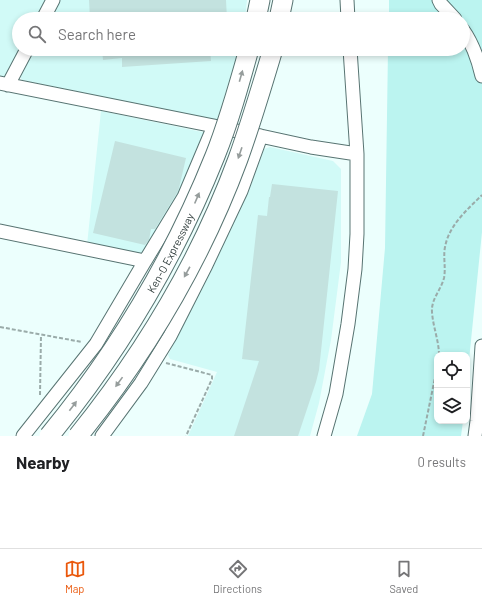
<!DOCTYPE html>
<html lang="en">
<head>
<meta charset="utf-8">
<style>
  body { margin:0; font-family:Barlow,sans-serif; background:#f6f6f6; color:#202124 }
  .controls { position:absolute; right:12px; bottom:12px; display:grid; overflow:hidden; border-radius:8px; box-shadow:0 2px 6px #0003 }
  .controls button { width:36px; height:36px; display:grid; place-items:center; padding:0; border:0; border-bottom:1px solid #e0e0e0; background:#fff; color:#202124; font:20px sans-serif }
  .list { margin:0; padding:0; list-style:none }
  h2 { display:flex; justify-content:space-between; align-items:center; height:52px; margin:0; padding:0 16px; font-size:17px }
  h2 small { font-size:13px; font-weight:400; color:#757577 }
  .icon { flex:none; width:22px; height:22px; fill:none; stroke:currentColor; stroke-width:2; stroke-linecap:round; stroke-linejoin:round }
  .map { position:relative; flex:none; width:482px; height:436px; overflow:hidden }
  .search { position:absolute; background:#fff; box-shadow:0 2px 6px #0003; left:12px; right:12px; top:12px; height:44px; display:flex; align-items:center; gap:10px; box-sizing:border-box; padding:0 14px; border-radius:22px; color:#757577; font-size:15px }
  .sheet { height:112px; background:#fff }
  nav { display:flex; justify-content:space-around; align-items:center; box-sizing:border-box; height:56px; border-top:1px solid #e0e0e0; background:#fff; font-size:11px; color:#757577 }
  nav a { display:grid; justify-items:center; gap:2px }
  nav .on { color:#ea580c }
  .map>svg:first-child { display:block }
</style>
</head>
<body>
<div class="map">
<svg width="482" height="436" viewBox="0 0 482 436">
  <rect width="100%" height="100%" fill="#ecfffd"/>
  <!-- built -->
  <path fill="#d1faf7" d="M 0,0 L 48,0 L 38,19 L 19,19 L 19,49 L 22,49 L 6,78 L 0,76 Z
    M 58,0 L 247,0 L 245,19 L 48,19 Z
    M 31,49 L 239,49 L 217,120 L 22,80 L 18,73 Z
    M 101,111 L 207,133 L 179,201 L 145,252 L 140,254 L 87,245 Z
    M 270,147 L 333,161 L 341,169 L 341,262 L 331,340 L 319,403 L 310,436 L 188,436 L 217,372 L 170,359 L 168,355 L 208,277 L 249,190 L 264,149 Z"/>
  <!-- green -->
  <path fill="#bbf4f0" d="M 389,0 L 482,0 L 482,232 L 467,380 L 467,355 L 437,355 L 437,421 L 463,421 L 461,436 L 357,436 L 372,394 L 385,248 L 388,49 L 463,49 L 463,19 L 389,19 Z"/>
  <!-- building -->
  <path fill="#c3e2df" d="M 89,0 L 226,0 L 227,19 L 90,19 Z
    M 102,49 L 210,49 L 211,61 L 122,67 L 122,58 L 103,60 Z
    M 115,141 L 186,158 L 179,188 L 177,193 L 155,229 L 151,229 L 149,240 L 145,245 L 93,233 Z
    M 272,184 L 338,191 L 319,370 L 316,382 L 298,436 L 234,436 L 259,361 L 242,359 L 258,215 L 267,216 L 269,197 L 270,197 Z"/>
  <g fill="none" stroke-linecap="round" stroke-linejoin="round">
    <!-- minor casing -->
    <g stroke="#587472" stroke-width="15">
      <path id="minor" d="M 347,0 L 348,19
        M 439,0 L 441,4 L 455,19
        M 43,19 L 53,0
        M 463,30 C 473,44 478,59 482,76
        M 0,83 L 214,126 L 311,147 L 357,154
        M 8,85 L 27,49
        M 0,231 L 145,261 L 96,344 L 23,436
        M 145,261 L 184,197 L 214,126
        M 102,436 L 141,383 L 170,336 L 206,265 L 241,191 L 261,136
        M 324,436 L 336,394 L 348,324 L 355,269 L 357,234 L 357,154 L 350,49
        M 475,436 L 477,421 L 482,346"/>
    </g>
    <!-- highway casing -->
    <g stroke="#587472" stroke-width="21">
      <path id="highway" d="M 256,19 L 260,0
        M 279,19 L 283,0"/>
    </g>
    <!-- path -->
    <path stroke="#9aaba9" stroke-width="2" stroke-dasharray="4 2" stroke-linecap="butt" d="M 0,327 L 82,342
      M 439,355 C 439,341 433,327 432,312 C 431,299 441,290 444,278 C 446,268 443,257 445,247 C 449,225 467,210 482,195
      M 166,363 L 212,375 L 212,379 L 186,436
      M 40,395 L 41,335
      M 423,436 L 437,368"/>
    <!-- minor -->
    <use href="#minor" stroke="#fff" stroke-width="13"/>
    <!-- highway -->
    <use href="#highway" stroke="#fff" stroke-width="19"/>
    <!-- highway-bridge casing -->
    <g stroke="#587472" stroke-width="21" stroke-linecap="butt">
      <g id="highway-bridge">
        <path id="s1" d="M 49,436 C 119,351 174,258 215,156 C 229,121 239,85 249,49"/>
        <path d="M 78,436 C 145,353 201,259 238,159 C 251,123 262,86 273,49"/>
      </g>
    </g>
    <!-- highway-bridge -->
    <use href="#highway-bridge" stroke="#fff" stroke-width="19"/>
  </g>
  <!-- one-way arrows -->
  <defs><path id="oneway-solid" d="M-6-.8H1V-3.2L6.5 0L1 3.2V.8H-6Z"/></defs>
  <g fill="#969d9c">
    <use href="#oneway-solid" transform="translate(241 76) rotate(-74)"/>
    <use href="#oneway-solid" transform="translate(240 153) rotate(109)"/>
    <use href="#oneway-solid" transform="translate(197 198) rotate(-67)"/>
    <use href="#oneway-solid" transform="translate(187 272) rotate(119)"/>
    <use href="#oneway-solid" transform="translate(119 382) rotate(126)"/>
    <use href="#oneway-solid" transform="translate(73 406) rotate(-53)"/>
  </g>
  <g text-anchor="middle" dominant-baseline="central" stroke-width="4" stroke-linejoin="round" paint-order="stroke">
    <!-- street labels -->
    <g font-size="11" fill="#2e3b3a" stroke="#fff">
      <text stroke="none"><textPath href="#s1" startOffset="220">Ken-O Expressway</textPath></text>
    </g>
  </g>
</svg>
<div class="controls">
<button><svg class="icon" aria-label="locate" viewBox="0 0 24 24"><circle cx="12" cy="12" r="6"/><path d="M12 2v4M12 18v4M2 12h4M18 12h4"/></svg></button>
<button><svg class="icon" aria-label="layers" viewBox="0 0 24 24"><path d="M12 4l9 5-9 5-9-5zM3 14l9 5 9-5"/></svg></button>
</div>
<div class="search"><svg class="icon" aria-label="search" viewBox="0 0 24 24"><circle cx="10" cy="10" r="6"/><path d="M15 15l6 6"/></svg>Search here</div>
</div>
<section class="sheet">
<h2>Nearby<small>0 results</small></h2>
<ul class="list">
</ul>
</section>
<nav>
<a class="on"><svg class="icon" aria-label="map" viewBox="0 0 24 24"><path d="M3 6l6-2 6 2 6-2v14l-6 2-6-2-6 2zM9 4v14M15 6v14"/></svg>Map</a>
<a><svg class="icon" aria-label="directions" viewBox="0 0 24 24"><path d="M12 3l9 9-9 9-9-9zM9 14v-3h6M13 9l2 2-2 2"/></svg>Directions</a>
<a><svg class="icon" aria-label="saved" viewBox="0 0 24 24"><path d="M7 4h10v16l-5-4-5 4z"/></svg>Saved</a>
</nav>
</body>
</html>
